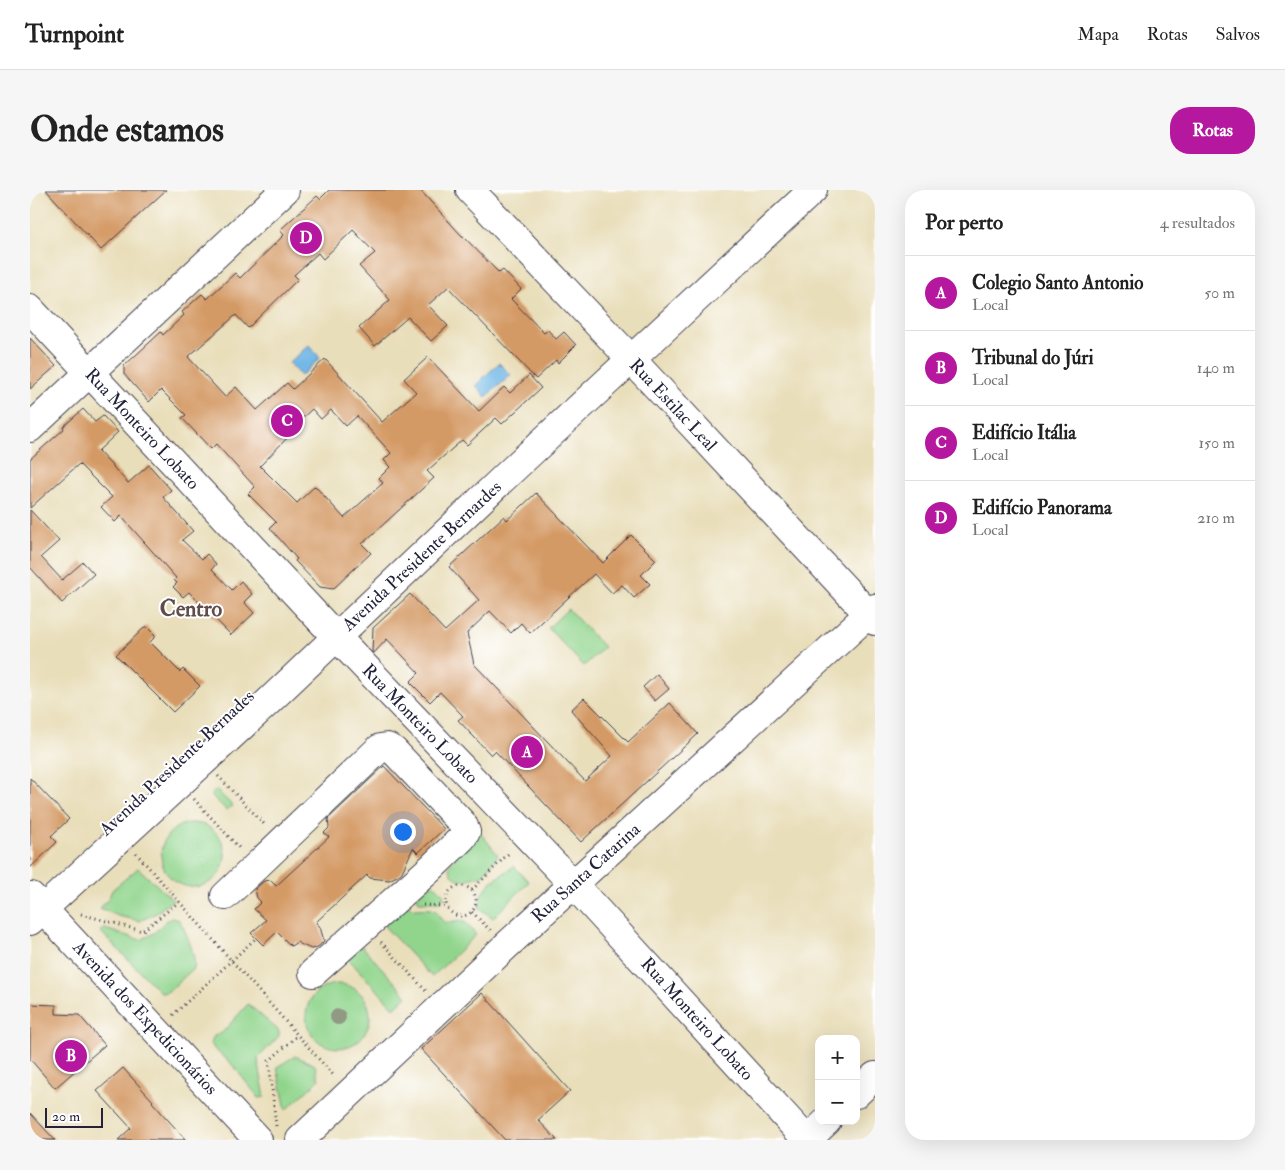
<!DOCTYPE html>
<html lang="pt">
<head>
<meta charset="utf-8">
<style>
  body { margin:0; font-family:"IM FELL Double Pica",serif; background:#f6f6f6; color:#222 }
  .controls { position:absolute; right:15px; bottom:15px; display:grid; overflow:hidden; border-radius:10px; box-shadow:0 5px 20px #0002 }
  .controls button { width:45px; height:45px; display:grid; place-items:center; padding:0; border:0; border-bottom:1px solid #e0e0e0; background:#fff; color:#222; font:25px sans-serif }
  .scale { position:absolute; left:15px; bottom:12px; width:58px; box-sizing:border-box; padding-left:5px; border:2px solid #22223b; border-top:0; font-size:14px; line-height:18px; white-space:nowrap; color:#22223b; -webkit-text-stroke:4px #fff; paint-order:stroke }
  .you { position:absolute; left:372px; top:641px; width:18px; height:18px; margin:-12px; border:4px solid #fff; border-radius:50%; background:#1a73e8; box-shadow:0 0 0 8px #1a73e833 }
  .badge { display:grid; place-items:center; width:32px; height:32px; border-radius:50%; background:#b5179e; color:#fff; font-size:16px; font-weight:700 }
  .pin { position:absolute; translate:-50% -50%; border:2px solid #fff; box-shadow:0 1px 5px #0006 }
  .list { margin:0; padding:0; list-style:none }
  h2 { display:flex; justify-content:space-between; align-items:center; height:65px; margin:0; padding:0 20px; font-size:21px }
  h2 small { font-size:16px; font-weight:400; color:#767676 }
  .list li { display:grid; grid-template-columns:32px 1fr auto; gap:15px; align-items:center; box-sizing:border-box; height:75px; padding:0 20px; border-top:1px solid #e0e0e0 }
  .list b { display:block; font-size:19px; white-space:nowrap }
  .list p { margin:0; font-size:16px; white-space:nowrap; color:#767676 }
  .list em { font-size:16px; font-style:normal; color:#767676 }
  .map { position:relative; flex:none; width:845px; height:950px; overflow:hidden; border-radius:20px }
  header { display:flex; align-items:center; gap:30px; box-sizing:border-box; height:70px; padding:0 25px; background:#fff; border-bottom:1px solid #e0e0e0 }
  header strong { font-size:24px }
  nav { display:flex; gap:28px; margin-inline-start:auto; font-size:18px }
  .intro { display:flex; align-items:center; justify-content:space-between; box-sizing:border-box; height:120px; padding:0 30px }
  h1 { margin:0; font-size:35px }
  .button { padding:12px 22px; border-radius:20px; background:#b5179e; color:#fff; font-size:18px; font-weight:700 }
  main { display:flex; gap:30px; padding:0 30px }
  aside { flex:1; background:#fff; border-radius:20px; box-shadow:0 5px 20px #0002 }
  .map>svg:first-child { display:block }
</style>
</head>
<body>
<header>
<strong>Turnpoint</strong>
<nav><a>Mapa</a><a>Rotas</a><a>Salvos</a></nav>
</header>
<div class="intro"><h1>Onde estamos</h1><a class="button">Rotas</a></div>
<main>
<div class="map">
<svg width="845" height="950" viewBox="0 0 845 950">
  <rect width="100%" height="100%" fill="#fff"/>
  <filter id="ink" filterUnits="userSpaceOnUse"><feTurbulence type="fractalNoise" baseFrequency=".02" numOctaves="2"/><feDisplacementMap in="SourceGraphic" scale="10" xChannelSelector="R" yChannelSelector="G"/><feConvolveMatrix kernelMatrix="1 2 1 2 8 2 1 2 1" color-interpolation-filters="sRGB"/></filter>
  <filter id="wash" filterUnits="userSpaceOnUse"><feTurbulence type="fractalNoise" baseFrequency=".0096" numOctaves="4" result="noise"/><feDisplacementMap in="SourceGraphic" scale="20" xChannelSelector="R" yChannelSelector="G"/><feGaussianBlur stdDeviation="1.12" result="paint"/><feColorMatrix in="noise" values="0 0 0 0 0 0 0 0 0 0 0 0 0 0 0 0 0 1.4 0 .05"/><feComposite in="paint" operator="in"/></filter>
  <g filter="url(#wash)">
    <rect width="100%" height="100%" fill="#e9deba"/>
    <!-- green -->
    <path fill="#91d58d" stroke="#5a7c64" d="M 538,419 L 574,457 L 554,476 L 518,438 Z
      M 186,600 L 203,616 L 196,620 L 181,605 Z
      M131 665a32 32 0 1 1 64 0a32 32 0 1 1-64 0Z
      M 445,636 L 468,665 L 453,685 L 431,691 L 422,685 L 419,677 Z
      M 484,676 L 499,692 L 463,728 L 449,718 L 451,705 L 460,693 Z
      M 108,678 L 143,710 L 126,723 L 110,731 L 88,726 L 70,718 L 78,709 L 82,700 Z
      M 401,694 C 407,696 411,700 414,706 L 412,712 L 389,712 L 387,707 Z
      M 378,714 L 383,719 C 390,719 403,717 407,722 C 409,724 409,727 411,729 C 416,735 424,732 431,731 L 436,733 L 446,745 L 402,787 L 354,736 Z
      M 143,728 L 149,730 C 155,739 167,768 164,778 L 139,801 L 133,803 L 129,801 L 70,741 L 75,739 L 111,750 L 124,743 L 136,731 Z
      M 332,756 L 377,806 L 364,818 L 318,769 Z
      M276 826a32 32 0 1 1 64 0a32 32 0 1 1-64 0Z
      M 218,814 L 249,841 L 249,846 L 229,867 L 228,870 L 235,907 L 229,908 L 200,872 L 184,859 L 181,853 L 184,846 L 192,843 Z
      M 265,866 L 285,875 L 289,890 L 256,920 L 247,877 Z"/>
    <!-- water -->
    <path fill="#6fb7e6" stroke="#486c90" d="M 279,155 L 290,168 L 271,186 L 259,173 Z
      M 469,173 L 481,185 L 456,207 L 446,195 Z"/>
    <g id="blocks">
      <!-- building -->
      <path fill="#d49a65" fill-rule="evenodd" d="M 16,0 L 136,0 L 71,60 Z
        M 299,0 L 390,0 L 432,46 L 433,46 L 469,83 L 473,80 L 491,99 L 481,109 L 514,143 L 518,140 L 526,149 L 534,142 L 546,155 L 528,173 L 526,170 L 506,189 L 418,97 L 398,115 L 418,136 L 401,151 L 378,127 L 345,156 L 329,138 L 360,110 L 329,76 L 345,63 L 323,40 L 293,69 L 288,63 L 264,85 L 268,89 L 218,138 L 206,125 L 158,167 L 195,207 L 206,197 L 227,220 L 257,193 L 263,199 L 295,169 L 352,232 L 386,202 L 374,189 L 398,167 L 449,221 L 474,197 L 480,203 L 499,185 L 511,198 L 472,234 L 466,228 L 437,255 L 432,250 L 397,281 L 404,288 L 332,354 L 341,363 L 303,399 L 290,397 L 265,371 L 267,369 L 240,338 L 246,332 L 218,304 L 225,297 L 186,254 L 181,259 L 152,228 L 156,225 L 131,200 L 119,212 L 94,184 L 94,176 L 131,142 L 133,145 L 154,125 L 152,122 L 172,104 L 177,109 L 205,83 L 210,88 L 254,45 L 250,40 L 287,6 L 290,9 ZM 282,219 L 291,229 L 301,220 L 316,236 L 327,226 L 361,263 L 354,270 L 360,277 L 349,288 L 353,293 L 314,328 L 285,296 L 267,313 L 230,276 L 259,246 L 256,243 Z
        M 0,148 L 26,176 L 0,199 Z
        M 53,219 L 65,232 L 73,226 L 88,242 L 68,261 L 98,293 L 119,275 L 141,300 L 133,307 L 163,341 L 152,350 L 172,369 L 177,364 L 186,374 L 182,379 L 202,400 L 211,391 L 222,404 L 214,412 L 224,423 L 201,445 L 159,402 L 153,407 L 143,397 L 147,393 L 144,390 L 146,388 L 91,326 L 85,332 L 71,317 L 82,307 L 49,274 L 0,318 L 0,269 L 34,239 L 33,237 Z
        M 506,303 L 573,373 L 601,345 L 626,370 L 611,385 L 620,394 L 604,408 L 592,395 L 582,403 L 564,384 L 500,443 L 491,433 L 481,443 L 460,421 L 437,443 L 444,474 L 555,591 L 582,566 L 541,520 L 554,508 L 598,552 L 640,513 L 668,544 L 551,652 L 465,561 L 461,565 L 428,530 L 433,526 L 410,502 L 400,512 L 380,492 L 389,483 L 357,449 L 344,463 L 342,462 L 343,438 L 380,404 L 415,441 L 449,410 L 419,377 L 474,326 L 477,330 Z
        M 0,320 L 29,351 L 11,367 L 32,390 L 53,372 L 64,384 L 32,413 L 0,377 Z
        M 116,436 L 126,446 L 120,452 L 150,482 L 153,479 L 170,496 L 143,522 L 86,465 Z
        M 627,484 L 639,499 L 625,511 L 613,497 Z
        M 354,576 L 414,639 L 388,663 L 383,658 L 372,682 L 369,685 L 359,690 L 340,688 L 337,685 L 286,732 L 290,737 L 294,751 L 289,756 L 286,758 L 281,759 L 270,754 L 267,752 L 261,756 L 247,742 L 233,755 L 221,743 L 236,730 L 224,719 L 231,712 L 227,708 L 225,699 L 234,691 L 240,690 L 246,696 L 299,647 L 294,643 L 299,638 L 298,629 Z
        M 0,588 L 39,629 L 21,646 L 27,652 L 0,678 Z
        M 452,803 L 540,901 L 508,930 L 527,950 L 475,950 L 391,859 Z
        M 0,814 L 26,815 L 26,824 L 49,825 L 75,855 L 25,898 L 0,869 Z
        M 93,878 L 123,911 L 122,912 L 156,950 L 88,950 L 101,938 L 67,901 Z
        M 0,923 L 25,950 L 0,950 Z"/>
    </g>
  </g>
  <g filter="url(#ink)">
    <use href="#blocks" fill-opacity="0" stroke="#403e4e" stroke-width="1"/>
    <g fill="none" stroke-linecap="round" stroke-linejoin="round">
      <!-- minor casing -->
      <g stroke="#403e4e" stroke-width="30">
        <path id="minor" d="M 440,0 L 601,169 L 845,431
          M 0,119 L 296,436 L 544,695 L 777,950
          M 0,238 L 255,0
          M 1,706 L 228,950
          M 195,706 L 350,558 L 357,557 L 364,561 L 433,634 L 436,642 L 432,648 L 401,678 L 283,783
          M 0,731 L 237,513 L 480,282 L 783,0
          M 826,904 L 845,886
          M 270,950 L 476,756 L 845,418
          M 777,950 L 797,931"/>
      </g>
      <!-- path -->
      <path stroke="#403e4e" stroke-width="3" stroke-dasharray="1 4" stroke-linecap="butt" d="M 188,586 L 236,636
        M 164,609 L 211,660
        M 106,663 L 304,886
        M416 711a15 15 0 1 1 30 0a15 15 0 1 1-30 0Z
        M 442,700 L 480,662
        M 393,715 L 417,716
        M 442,722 L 461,741
        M 51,724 L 112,741 L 149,712
        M 351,752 L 396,801
        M 143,825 L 226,748
        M 246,936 L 239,871 L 268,845"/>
      <!-- minor -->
      <use href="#minor" stroke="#fff" stroke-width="28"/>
    </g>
    <!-- trees -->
    <circle fill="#919984" cx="308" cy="827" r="8"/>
  </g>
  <g text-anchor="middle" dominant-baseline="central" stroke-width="4" stroke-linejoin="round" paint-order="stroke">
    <!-- street labels -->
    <g font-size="18" fill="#22223b" stroke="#fff">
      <text transform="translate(643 215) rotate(47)">Rua Estilac Leal</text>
      <text transform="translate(112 239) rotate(47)">Rua Monteiro Lobato</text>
      <text transform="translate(392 366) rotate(-43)">Avenida Presidente Bernardes</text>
      <text transform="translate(390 534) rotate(46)">Rua Monteiro Lobato</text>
      <text transform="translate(147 573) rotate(-43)">Avenida Presidente Bernades</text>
      <text transform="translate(556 683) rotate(-42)">Rua Santa Catarina</text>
      <text transform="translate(115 828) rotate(47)">Avenida dos Expedicionários</text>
      <text transform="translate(667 829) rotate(48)">Rua Monteiro Lobato</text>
    </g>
    <!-- district labels -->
    <g font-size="22" font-weight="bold" fill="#604c4a" stroke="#fff">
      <text x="161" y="419">Centro</text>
    </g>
  </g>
</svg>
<div class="controls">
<button>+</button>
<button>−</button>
</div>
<div class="scale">20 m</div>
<div class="you"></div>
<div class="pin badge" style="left:497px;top:562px">A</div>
<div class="pin badge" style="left:41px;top:866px">B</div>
<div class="pin badge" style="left:257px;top:231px">C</div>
<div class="pin badge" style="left:276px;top:48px">D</div>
</div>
<aside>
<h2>Por perto<small>4 resultados</small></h2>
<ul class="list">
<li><span class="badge">A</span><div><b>Colegio Santo Antonio</b><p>Local</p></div><em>50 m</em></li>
<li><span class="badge">B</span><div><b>Tribunal do Júri</b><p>Local</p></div><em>140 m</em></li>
<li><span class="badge">C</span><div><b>Edifício Itália</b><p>Local</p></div><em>150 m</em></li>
<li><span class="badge">D</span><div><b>Edifício Panorama</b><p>Local</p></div><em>210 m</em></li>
</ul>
</aside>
</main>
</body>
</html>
